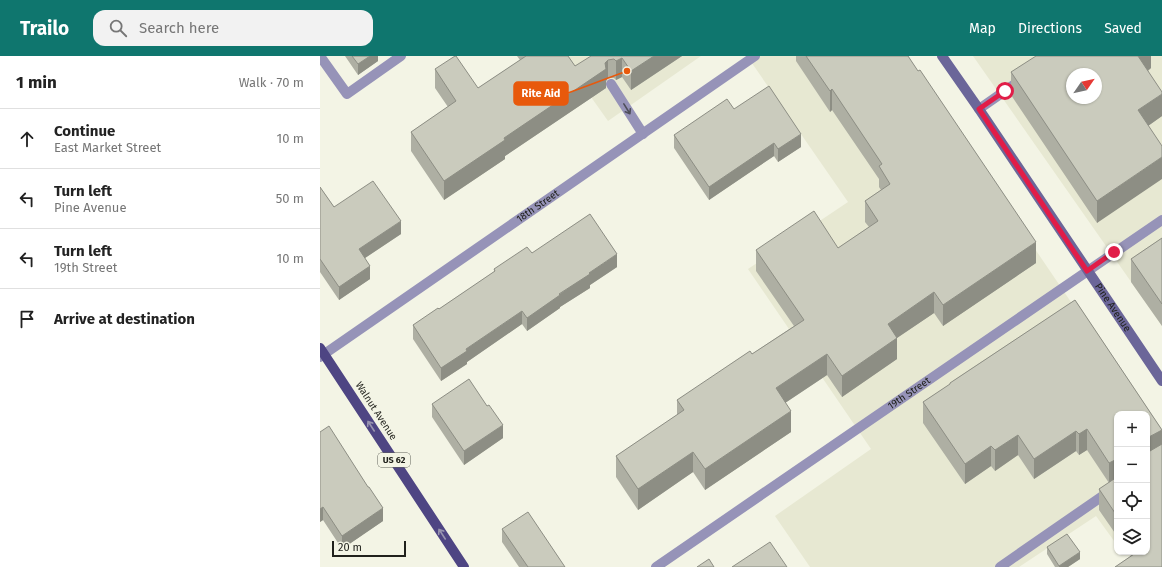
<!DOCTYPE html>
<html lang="en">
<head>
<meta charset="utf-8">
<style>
  body { margin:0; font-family:"Fira Sans",sans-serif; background:#f2f2f2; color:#222 }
  .controls { position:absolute; right:12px; bottom:12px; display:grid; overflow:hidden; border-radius:8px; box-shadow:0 1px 3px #0004 }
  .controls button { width:36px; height:36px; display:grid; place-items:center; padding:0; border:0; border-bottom:1px solid #e0e0e0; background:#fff; color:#222; font:20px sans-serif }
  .compass { position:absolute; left:746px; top:12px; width:36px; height:36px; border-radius:50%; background:#fff; box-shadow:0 1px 3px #0004; rotate:56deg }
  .scale { position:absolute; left:12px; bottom:10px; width:74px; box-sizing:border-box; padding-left:4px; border:2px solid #20211c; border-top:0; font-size:11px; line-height:14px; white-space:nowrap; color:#20211c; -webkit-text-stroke:3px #f3f4e5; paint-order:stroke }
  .stop { position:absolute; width:12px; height:12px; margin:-9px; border:3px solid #e11d48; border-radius:50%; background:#fff }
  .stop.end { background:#e11d48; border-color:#fff; box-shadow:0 1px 4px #0008 }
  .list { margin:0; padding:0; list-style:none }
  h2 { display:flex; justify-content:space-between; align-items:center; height:52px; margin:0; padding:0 16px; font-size:17px }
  h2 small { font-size:13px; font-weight:400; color:#767676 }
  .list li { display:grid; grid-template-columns:26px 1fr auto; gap:12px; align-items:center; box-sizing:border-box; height:60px; padding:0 16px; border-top:1px solid #e0e0e0 }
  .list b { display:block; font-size:15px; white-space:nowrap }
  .list p { margin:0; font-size:13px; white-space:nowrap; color:#767676 }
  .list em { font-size:13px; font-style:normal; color:#767676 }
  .icon { flex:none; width:22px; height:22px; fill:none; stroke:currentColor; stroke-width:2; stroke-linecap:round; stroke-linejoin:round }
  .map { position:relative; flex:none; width:842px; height:511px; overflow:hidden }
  header { display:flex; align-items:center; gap:24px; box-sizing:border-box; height:56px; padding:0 20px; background:#0f766e; color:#fff }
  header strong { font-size:19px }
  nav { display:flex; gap:22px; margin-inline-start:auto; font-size:14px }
  .search { width:280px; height:36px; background:#f2f2f2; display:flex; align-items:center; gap:10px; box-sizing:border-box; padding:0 14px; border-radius:12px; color:#767676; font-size:15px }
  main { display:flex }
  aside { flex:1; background:#fff }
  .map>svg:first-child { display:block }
</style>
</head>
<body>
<header>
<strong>Trailo</strong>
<div class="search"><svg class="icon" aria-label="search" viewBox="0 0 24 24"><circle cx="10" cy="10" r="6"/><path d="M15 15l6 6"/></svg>Search here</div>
<nav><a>Map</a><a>Directions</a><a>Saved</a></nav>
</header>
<main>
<aside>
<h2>1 min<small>Walk · 70 m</small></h2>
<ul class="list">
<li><svg class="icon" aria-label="ahead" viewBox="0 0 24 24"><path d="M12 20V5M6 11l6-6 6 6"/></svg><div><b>Continue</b><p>East Market Street</p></div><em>10 m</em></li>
<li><svg class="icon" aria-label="left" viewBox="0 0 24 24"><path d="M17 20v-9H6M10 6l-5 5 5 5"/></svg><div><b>Turn left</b><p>Pine Avenue</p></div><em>50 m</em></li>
<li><svg class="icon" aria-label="left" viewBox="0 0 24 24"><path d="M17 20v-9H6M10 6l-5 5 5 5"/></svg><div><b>Turn left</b><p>19th Street</p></div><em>10 m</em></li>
<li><svg class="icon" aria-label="arrive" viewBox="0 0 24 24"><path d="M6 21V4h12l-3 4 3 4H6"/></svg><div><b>Arrive at destination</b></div></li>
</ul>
</aside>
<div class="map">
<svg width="842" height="511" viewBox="0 0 842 511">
  <rect width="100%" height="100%" fill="#f3f4e5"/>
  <!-- built -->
  <path fill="#e7e8d2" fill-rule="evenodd" d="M 242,0 L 381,0 L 288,65 Z
    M 427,0 L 584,0 L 827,358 L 797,358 L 797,489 L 776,460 L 699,511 L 490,511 L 455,460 L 551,393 L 428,213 L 528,146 Z
    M 653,0 L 842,0 L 842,270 ZM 752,18 L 776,18 L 776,42 L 752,42 Z"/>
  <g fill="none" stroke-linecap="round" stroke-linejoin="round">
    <!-- lane -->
    <path stroke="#9693b8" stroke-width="10" d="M 0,0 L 27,38 L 81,0
      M 291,28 L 323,78
      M 680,511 L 797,430"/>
    <!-- street -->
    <g stroke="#9693b8" stroke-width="10">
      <path d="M 659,53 L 702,23"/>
      <path id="s1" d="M 0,301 L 435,0"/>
      <path id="s2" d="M 336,511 L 842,164"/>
    </g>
    <!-- secondary -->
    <path stroke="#6b6699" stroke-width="10" id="s3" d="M 622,0 L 659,53 L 842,325"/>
    <!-- primary -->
    <path stroke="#4e4583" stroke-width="10" d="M 0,292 L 144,511"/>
  </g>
  <!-- wall -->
  <path fill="#aeafa3" d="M 25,0 L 58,0 L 58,5 L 38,19 Z
    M 197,0 L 248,0 L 255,10 L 279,0 L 362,0 L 311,34 L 302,21 L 296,24 L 294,22 L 288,22 L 286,25 L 286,32 L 185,100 L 185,103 L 124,144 L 91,95 L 91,76 L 128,51 L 115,32 L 115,13 L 158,32 L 200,4 Z
    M 476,0 L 588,0 L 716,207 L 623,270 L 614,257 L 577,282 L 577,303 L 522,341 L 507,319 L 465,347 L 471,376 L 385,434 L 373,416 L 318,454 L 296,421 L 296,400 L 357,359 L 357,344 L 432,298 L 474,270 L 436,215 L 436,194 L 518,192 L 549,171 L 545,166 L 545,145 L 561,134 L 559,131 L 559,123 L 512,54 L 510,56 L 476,5 Z
    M 831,0 L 831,12 L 828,15 L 842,60 L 828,70 L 777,167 L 691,39 L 691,16 Z
    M 414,53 L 481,91 L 458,106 L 454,100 L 389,144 L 354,92 L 354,79 Z
    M 0,131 L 14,151 L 81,178 L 45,202 L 50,223 L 19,244 L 0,216 Z
    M 842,182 L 842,270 L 811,226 L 811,203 Z
    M 212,197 L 297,211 L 270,229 L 270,232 L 240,251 L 240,252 L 207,275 L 202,268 L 147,306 L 147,308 L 121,325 L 93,283 L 93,269 L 119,253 L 174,216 L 174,213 Z
    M 755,244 L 842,374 L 842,511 L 795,511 L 811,500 L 808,496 L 827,496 L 827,358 L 797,358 L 797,480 L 779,454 L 779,433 L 789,427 L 767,394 L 759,399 L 756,395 L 714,423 L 698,399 L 675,415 L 671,410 L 645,428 L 603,367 L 603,346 L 630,329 L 630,327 Z
    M 112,348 L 167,350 L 183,382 L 144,409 L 112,361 Z
    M 0,376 L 63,465 L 22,493 L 3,464 L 0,466 Z
    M 182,473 L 245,511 L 199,511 L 182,486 Z
    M 727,491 L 760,503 L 748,511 L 735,511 L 727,498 Z"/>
  <!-- shaded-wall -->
  <path fill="#8d8e84" d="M 50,0 L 58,0 L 58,5 L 38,19 L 38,8 Z
    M 334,0 L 362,0 L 311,34 L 311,15 Z
    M 817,0 L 831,0 L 831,12 L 817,22 Z
    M 302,2 L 302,21 L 296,24 L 296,5 Z
    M 288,4 L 288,22 L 286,25 L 286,32 L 185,100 L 185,103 L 124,144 L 124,125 L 184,82 L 285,7 Z
    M 512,33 L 512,54 L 510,56 L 510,35 Z
    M 842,38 L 842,60 L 818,77 L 818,54 Z
    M 481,78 L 481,91 L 458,106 L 458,93 Z
    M 454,87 L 454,100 L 389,144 L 389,131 Z
    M 842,101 L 842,123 L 777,167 L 777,145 Z
    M 81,165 L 81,178 L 39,206 L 39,193 Z
    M 716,186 L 716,207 L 623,270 L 623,249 Z
    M 297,198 L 297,211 L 270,229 L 270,232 L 240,251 L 240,252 L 207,275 L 207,262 L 269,217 Z
    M 50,210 L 50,223 L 19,244 L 19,231 Z
    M 614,236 L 614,257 L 568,288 L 568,268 Z
    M 202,255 L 202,268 L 147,306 L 147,308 L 121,325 L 121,312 L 146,293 Z
    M 577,282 L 577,303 L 522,341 L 522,320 Z
    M 507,298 L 507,319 L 456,353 L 456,332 Z
    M 471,355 L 471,376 L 385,434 L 385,413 Z
    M 183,369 L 183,382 L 144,409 L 144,395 Z
    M 767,373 L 767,394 L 759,399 L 759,378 Z
    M 842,374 L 842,395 L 827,403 L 827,382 Z
    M 756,375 L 756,395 L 714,423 L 714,403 Z
    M 698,379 L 698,399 L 675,415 L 675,394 Z
    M 671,390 L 671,410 L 645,428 L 645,408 Z
    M 373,396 L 373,416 L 318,454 L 318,433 Z
    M 797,403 L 796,424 L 789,427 L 789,407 Z
    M 3,451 L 3,464 L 0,466 L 0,453 Z
    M 63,452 L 63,465 L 22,493 L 22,480 Z
    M 760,496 L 760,503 L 748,511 L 739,511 L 739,510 Z"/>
  <!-- building -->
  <path fill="#cacbbd" stroke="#8d8e84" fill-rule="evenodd" d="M 32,0 L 50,0 L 38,8 Z
    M 135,0 L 136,0 L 158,32 L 206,0 L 248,0 L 255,10 L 271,0 L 334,0 L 311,15 L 302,2 L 296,5 L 294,3 L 288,4 L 285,7 L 286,13 L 184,82 L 185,84 L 124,125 L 91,76 L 136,45 L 115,13 Z
    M 486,0 L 588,0 L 598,15 L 600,14 L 716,186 L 623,249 L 614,236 L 568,268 L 577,282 L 522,320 L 507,298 L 456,332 L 471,355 L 385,413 L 373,396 L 318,433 L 296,400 L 364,354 L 357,344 L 430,295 L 432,298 L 484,264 L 436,194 L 494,155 L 518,192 L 558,165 L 545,145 L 570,128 L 559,110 L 562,108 L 512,33 L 510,35 Z
    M 716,0 L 818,0 L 842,36 L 842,38 L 818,54 L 842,90 L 842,101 L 777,145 L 691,16 ZM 752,18 L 776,18 L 776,42 L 752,42 Z
    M 449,30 L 481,78 L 458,93 L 454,87 L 389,131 L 354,79 L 407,43 L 414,53 Z
    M 53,125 L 81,165 L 39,193 L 50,210 L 19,231 L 0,203 L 0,131 L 14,151 Z
    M 270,158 L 297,198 L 269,217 L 270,218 L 239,238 L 240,239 L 207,262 L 202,255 L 146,293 L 147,295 L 121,312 L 93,269 L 118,252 L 119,253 L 175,215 L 174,213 L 207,191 L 212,197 Z
    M 842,182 L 842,248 L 811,203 Z
    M 755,244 L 842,374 L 827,382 L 827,358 L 797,358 L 797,403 L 789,407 L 767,373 L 759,378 L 756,375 L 714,403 L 698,379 L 675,394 L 671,390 L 645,408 L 603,346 L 630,328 L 630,327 Z
    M 149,323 L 167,350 L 169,349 L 183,369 L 144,395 L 112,348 Z
    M 9,370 L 48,431 L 49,431 L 63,452 L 22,480 L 3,451 L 0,453 L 0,376 Z
    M 842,388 L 842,511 L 795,511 L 817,496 L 827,496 L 827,395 L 830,395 Z
    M 797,421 L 797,460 L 779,433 Z
    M 208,456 L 245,511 L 208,511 L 182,473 Z
    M 747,478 L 760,496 L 739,510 L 727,491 Z
    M 450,486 L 467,511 L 412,511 Z
    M 389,503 L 394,511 L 377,511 Z"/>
  <!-- one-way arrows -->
  <defs><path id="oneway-shaft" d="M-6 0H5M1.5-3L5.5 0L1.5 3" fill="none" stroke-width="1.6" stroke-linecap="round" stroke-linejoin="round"/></defs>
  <use stroke="#4f4f5a" href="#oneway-shaft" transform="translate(307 53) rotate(58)"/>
  <g stroke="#9894af">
    <use href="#oneway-shaft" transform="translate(51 370) rotate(-123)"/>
    <use href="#oneway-shaft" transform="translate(122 478) rotate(-123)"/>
  </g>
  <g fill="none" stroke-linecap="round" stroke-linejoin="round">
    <!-- route -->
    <path stroke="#e11d48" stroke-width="5" d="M 685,35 L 659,53 L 767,215 L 794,196"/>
  </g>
  <g text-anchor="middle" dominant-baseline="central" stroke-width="3" stroke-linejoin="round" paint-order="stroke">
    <!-- shield labels -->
    <rect fill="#f3f4e5" stroke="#5f6058" stroke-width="1" x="58" y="397" width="32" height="14" rx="3"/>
    <g font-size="9" font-weight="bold" fill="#20211c">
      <text x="74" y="404">US 62</text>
    </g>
    <!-- street labels -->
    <g font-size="10" fill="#20211c" stroke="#f3f4e5">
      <text stroke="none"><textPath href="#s1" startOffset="265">18th Street</textPath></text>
      <text stroke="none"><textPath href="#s3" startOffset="304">Pine Avenue</textPath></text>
      <text stroke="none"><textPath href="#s2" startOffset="307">19th Street</textPath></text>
      <text transform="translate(56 355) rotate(57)">Walnut Avenue</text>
    </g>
  </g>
  <!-- callouts -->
  <path fill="none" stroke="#e8590c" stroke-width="1.5" d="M307 15L248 37"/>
  <circle fill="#e8590c" stroke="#f3f4e5" stroke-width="1.5" cx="307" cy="15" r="4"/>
  <rect fill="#e8590c" stroke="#e8590c" stroke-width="1.5" x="194" y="26" width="54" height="23" rx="4"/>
  <g font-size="11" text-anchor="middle" font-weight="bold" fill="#fff">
    <text x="221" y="41">Rite Aid</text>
  </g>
</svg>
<div class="controls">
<button>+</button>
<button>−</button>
<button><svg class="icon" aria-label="locate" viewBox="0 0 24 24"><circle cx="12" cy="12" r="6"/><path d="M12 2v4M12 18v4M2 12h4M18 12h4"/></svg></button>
<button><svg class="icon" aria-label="layers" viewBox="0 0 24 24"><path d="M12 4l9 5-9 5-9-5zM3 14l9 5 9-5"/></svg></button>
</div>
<svg class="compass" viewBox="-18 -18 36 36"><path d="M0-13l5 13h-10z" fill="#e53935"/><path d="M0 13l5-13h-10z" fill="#767676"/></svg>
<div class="scale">20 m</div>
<div class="stop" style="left:685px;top:35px"></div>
<div class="stop end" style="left:794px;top:196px"></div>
</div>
</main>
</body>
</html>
